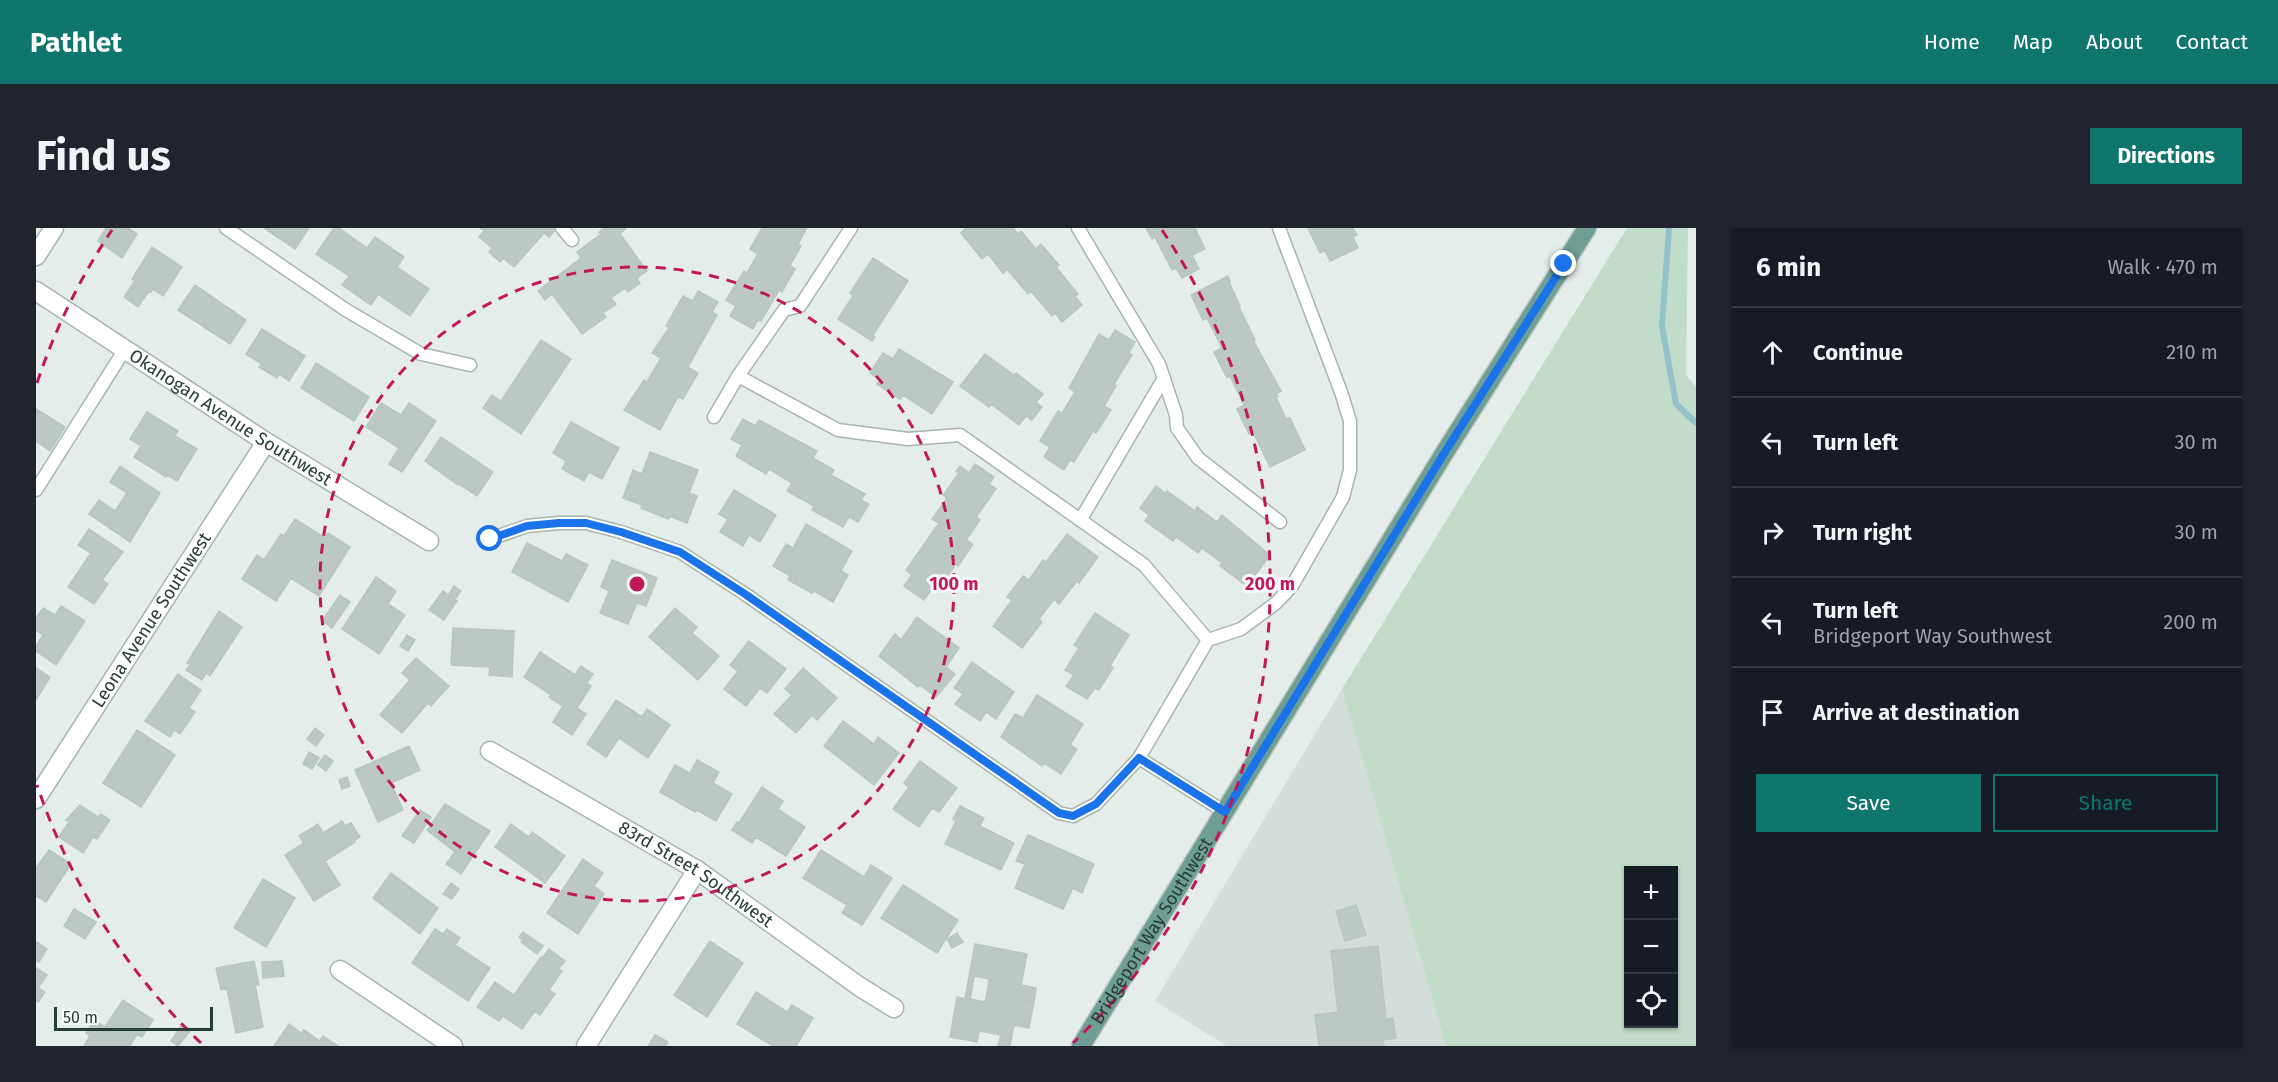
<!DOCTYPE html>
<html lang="en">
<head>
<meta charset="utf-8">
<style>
  body { margin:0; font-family:"Fira Sans",sans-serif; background:#20242c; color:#f1f3f6 }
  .controls { position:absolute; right:18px; bottom:18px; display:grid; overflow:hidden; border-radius:0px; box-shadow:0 2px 4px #0004 }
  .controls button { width:54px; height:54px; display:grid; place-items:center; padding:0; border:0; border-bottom:2px solid #363941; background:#171b24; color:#f1f3f6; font:30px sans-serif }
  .scale { position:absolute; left:18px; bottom:15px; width:159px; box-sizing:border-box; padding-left:6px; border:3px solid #263d38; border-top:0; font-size:16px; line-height:21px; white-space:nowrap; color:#263d38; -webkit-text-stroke:4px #f6faf8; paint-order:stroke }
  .stop { position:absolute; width:18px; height:18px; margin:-14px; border:4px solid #1a73e8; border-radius:50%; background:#fff }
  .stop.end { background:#1a73e8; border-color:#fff; box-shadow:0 2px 6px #0008 }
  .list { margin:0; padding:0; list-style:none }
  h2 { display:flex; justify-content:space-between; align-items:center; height:78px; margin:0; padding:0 24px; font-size:26px }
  h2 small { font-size:20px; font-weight:400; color:#9ea1a6 }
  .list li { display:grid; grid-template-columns:39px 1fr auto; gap:18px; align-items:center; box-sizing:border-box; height:90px; padding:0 24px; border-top:2px solid #363941 }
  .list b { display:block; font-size:22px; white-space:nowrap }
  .list p { margin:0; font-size:20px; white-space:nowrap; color:#9ea1a6 }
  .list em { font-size:20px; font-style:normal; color:#9ea1a6 }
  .actions { display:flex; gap:12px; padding:18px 24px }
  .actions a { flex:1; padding:14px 0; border:2px solid #0f766e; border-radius:0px; text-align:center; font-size:21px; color:#0f766e }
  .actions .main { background:#0f766e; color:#fff }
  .icon { flex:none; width:33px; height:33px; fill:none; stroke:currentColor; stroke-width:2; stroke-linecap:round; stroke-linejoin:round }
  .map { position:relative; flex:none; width:1660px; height:818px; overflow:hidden; border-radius:0px }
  header { display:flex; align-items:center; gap:36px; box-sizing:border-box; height:84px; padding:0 30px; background:#0f766e; color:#fff }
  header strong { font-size:28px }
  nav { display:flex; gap:33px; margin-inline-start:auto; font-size:21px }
  .intro { display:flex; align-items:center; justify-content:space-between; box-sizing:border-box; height:144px; padding:0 36px }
  h1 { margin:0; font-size:42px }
  .button { padding:15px 27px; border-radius:0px; background:#0f766e; color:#fff; font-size:21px; font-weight:700 }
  main { display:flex; gap:36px; padding:0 36px }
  aside { flex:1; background:#171b24; border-radius:0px; box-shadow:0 2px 4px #0004 }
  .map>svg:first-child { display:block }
</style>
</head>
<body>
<header>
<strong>Pathlet</strong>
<nav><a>Home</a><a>Map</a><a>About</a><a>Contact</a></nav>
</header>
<div class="intro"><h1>Find us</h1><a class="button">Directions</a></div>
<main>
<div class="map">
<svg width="1660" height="818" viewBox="0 0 1660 818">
  <rect width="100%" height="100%" fill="#e5edea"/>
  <!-- built -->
  <path fill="#d4ddd9" d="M 1306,461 L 1410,818 L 1191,818 L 1119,773 Z"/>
  <!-- green -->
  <path fill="#c1dcc9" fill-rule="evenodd" d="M 1591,0 L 1652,0 L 1650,147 L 1660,159 L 1660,818 L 1410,818 L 1306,461 ZM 1592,642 L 1638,642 L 1638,796 L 1592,796 Z"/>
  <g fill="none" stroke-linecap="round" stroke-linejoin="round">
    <!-- stream -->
    <path stroke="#93c1cc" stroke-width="6" d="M 1633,0 L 1626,98 L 1640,176 L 1660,195"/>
  </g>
  <!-- building -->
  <path fill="#bbc8c3" stroke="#b8c6c1" stroke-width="1.5" d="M 70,0 L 92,0 L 101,6 L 86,30 L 62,13 Z
    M 228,0 L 273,0 L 259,21 Z
    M 298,0 L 303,0 L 331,20 L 339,9 L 368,29 L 361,39 L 393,61 L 374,88 L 342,66 L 335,77 L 306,57 L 313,48 L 280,26 Z
    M 444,0 L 521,0 L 513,9 L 508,5 L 478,39 L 467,30 L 464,34 L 453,24 L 456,20 L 443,9 L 448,3 Z
    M 568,0 L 590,0 L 584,6 L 611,43 L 601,50 L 604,55 L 592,64 L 589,60 L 575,70 L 580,76 L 567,85 L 570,89 L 546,106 L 516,66 L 509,72 L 502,63 L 545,30 L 541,24 L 565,6 L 563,4 Z
    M 726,0 L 771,0 L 762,16 L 765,18 L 754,38 L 759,41 L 746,64 L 743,62 L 725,93 L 722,92 L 717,101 L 694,88 L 700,78 L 690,72 L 708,43 L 711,45 L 722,26 L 714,21 Z
    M 930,0 L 977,0 L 982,6 L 985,3 L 1000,21 L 1005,16 L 1023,37 L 1020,39 L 1042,66 L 1039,68 L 1046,77 L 1026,94 L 1019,85 L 1016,88 L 995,63 L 992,66 L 971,41 L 967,45 L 952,26 L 946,31 L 925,5 Z
    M 1110,0 L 1159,0 L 1169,21 L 1156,27 L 1163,41 L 1146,50 L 1140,40 L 1136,42 L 1119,9 L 1116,11 Z
    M 1272,0 L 1317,0 L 1321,7 L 1317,9 L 1322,20 L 1294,33 L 1289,22 L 1284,25 Z
    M 116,19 L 146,39 L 127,68 L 117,61 L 115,64 L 113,63 L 102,79 L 88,69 L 99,53 L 96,51 Z
    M 837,30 L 872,53 L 837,107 L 839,109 L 836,113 L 802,91 L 817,68 L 814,65 Z
    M 1192,48 L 1194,53 L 1193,54 L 1204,78 L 1203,79 L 1219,112 L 1217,112 L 1245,163 L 1240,166 L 1242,168 L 1240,169 L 1250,191 L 1254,190 L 1269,222 L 1234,239 L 1217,204 L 1213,206 L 1201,181 L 1208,177 L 1194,148 L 1191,150 L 1178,124 L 1186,120 L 1171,90 L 1167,92 L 1155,67 Z
    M 159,57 L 210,92 L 194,116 L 142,82 Z
    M 662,63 L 682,74 L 676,84 L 681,87 L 652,139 L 662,145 L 647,171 L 642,169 L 624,202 L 588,182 L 608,152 L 611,154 L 625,130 L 616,125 L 633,100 L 630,98 L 647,68 L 657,73 Z
    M 226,101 L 269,128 L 253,153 L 243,146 L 241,150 L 223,139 L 226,136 L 210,126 Z
    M 1079,102 L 1099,114 L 1093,124 L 1096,127 L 1078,156 L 1080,158 L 1068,178 L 1075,182 L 1060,205 L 1057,203 L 1038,234 L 1034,232 L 1028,242 L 1008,229 L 1014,219 L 1004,213 L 1022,183 L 1026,185 L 1039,164 L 1033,160 L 1063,106 L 1073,112 Z
    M 505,112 L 535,131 L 485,206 L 447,180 L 456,167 L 465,173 Z
    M 863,121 L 917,154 L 896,186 L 867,167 L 864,171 L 841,156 L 844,152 L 834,145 L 847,125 L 857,131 Z
    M 949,126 L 978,147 L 980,145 L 1007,166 L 1000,174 L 1006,179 L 996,192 L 990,188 L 983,197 L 955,176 L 953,179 L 924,158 Z
    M 280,135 L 333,169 L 318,193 L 265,160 Z
    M 345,175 L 365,187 L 373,175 L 400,193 L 366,244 L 353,236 L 363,220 L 330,199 Z
    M 0,181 L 29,199 L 14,223 L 0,213 Z
    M 111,184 L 142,203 L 139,208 L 161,221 L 141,253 L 131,247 L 130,249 L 98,229 L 105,218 L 94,211 Z
    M 707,191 L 719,198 L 723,192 L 781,223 L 777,230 L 798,242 L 795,247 L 829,266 L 825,272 L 833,276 L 822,294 L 813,289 L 807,299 L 776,282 L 778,278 L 751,263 L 756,255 L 733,241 L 730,246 L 700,228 L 706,217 L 695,211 Z
    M 535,194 L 583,220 L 566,251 L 553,244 L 548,253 L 526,241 L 530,233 L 517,225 Z
    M 405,209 L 457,244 L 441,268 L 423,256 L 422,257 L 389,233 Z
    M 614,224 L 662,242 L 653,265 L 661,268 L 651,295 L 633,288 L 632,291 L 605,280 L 606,277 L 587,270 L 597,242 L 606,246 Z
    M 939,236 L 958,249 L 953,256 L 960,261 L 940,289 L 944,292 L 930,312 L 937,316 L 922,338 L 920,336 L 900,364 L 896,361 L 888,372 L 868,358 L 876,347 L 870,342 L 903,295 L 896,291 L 911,270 L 907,267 L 923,245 L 920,243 L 924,238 L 933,245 Z
    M 84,238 L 124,265 L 94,314 L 53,286 L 63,272 L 79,283 L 91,265 L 74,254 Z
    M 1120,258 L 1129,265 L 1131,263 L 1159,283 L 1161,279 L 1181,294 L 1186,287 L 1234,327 L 1211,358 L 1184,338 L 1186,335 L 1166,320 L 1162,325 L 1140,309 L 1137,313 L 1109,293 L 1113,287 L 1104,280 Z
    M 698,262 L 740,287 L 724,314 L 713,307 L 707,318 L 684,304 L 692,291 L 683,286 Z
    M 259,291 L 289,310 L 292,305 L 314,319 L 283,368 L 255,350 L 240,373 L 206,351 L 221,327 L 228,332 L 245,306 L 248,308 Z
    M 770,296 L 816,323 L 805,343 L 812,347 L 797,374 L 778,363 L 776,365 L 752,352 L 754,348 L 737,338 L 750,316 L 757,320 Z
    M 53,301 L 87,324 L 66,352 L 72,356 L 58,376 L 32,359 L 55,325 L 42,317 Z
    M 1031,306 L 1062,329 L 1043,355 L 1041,353 L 1023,376 L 1018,371 L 1003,391 L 1006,394 L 986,420 L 957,398 L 976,372 L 971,369 L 987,348 L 993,352 L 1007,332 L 1010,334 Z
    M 491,315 L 526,333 L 530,326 L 552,337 L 532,374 L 476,344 Z
    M 576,332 L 621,350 L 610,378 L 601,375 L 592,396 L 564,385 L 573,363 L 565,359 Z
    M 340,349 L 360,363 L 352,376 L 369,387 L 343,426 L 306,401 Z
    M 418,358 L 425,363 L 420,370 L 413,366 Z
    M 407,363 L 421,373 L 408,392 L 393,382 Z
    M 304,367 L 314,374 L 296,400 L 286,393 Z
    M 25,378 L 49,393 L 20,437 L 0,423 L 0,418 L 7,407 L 0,402 L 0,390 L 7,380 L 19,387 Z
    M 639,380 L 661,399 L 656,405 L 683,428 L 662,452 L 613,409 Z
    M 183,383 L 206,399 L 174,448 L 170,445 L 166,452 L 150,442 L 154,437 L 151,435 Z
    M 1059,385 L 1093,407 L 1074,438 L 1077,440 L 1063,462 L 1059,460 L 1051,471 L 1030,458 L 1038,447 L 1029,442 L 1043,420 L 1038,417 Z
    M 881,389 L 923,420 L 910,439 L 919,446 L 900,469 L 884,457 L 882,459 L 843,428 L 859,406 L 865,412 Z
    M 417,400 L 478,403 L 476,449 L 453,447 L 454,439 L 415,437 Z
    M 371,407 L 379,412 L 372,423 L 364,418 Z
    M 713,413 L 750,441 L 731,465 L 724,460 L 710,478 L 688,461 L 702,443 L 694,437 Z
    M 504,424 L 539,447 L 545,438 L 557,446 L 551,455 L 555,458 L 541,480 L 550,486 L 536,507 L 517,494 L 527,478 L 513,469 L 515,467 L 488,449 Z
    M 380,430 L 413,458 L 395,478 L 392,475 L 366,505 L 344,487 L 374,452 L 366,445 Z
    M 936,434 L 978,464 L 960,491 L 950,484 L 944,493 L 919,476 L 927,466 L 918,460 Z
    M 0,440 L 14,449 L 0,472 Z
    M 767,440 L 801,470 L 781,492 L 776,487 L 760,505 L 738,486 L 756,467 L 749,461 Z
    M 142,446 L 165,462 L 153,480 L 159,484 L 144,506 L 138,502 L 134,509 L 109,493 Z
    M 1001,467 L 1047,496 L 1034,517 L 1041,521 L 1025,546 L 1008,535 L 1006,538 L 965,509 L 979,486 L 987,490 Z
    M 580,472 L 606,489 L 611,481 L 634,497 L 612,530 L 583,510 L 570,529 L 551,516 Z
    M 807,493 L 838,516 L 842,509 L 863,525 L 838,557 L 788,518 Z
    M 279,500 L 288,507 L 280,518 L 271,511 Z
    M 101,502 L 139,527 L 105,579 L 67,555 Z
    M 373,518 L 384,542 L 355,555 L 367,582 L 342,594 L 319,542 Z
    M 273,524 L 283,530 L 276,541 L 267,536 Z
    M 289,527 L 297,533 L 290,543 L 282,537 Z
    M 661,532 L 683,544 L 677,555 L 696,566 L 680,593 L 661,582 L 659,584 L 624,564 L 639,537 L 654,545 Z
    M 884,533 L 921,560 L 903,584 L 896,580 L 883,599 L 857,581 L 873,559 L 868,555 Z
    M 311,549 L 314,558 L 306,561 L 303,552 Z
    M 726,559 L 747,573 L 742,581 L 769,599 L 750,628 L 720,609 L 716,615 L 696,602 L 701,594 L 703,595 Z
    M 409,576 L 454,603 L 425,646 L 410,636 L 419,624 L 391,602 Z
    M 44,577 L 62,589 L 65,586 L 74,592 L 61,611 L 57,609 L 47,625 L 23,609 L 33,594 L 30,592 Z
    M 924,578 L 948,590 L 944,598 L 978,615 L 965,642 L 909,616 L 920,593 L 917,591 Z
    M 384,582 L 395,589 L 378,615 L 366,608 Z
    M 306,593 L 309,598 L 315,595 L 324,609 L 318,613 L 319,614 L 289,633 L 304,657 L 278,673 L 249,627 L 268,615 L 263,608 L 282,596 L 287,605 Z
    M 475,596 L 493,609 L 496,604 L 529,628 L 509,655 L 459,619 Z
    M 992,607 L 1058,636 L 1046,665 L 1037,660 L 1027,681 L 979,660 L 989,636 L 980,633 Z
    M 13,622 L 35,636 L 10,674 L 0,668 L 0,640 Z
    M 785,622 L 828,649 L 835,637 L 856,650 L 826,697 L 806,685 L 811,677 L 767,650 Z
    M 547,631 L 567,645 L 558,658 L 568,666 L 542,706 L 511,685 Z
    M 355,645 L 402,680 L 384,706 L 337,670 Z
    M 227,651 L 259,670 L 230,719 L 198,700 Z
    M 415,655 L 423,661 L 416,671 L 407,666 Z
    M 867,657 L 922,692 L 901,725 L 845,690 Z
    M 1320,677 L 1330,707 L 1309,713 L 1300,683 Z
    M 38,681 L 60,694 L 49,711 L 28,698 Z
    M 399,701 L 407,706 L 411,701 L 424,710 L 419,717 L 454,740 L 432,773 L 376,735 Z
    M 487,704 L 507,718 L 501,726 L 485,714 L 487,712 L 483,709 Z
    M 921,705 L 927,714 L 916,720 L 911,711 Z
    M 674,713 L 707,735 L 671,789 L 638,767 Z
    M 0,714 L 11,721 L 3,734 L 0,732 Z
    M 939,716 L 991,726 L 985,757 L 1000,760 L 998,774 L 951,765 L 953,751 L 938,748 L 936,761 L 931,760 Z
    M 1342,718 L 1350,791 L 1357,790 L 1360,810 L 1347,812 L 1348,818 L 1283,818 L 1279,787 L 1302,784 L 1295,723 Z
    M 513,721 L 529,733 L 523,740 L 507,729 Z
    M 505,729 L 526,743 L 513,762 L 519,766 L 504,787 L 499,783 L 486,801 L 467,788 L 463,793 L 441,779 L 459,754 L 478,767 Z
    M 218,733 L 223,757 L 219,756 L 227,799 L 200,805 L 191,761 L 185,762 L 180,740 Z
    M 246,733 L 248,748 L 227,750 L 226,734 Z
    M 0,740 L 11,747 L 2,760 L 9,764 L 2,774 L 0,773 Z
    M 931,760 L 936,761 L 934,771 L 949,774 L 951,765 L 998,774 L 993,800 L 978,797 L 974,818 L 962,818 L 965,807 L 943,803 L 941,814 L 914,809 L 921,769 L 929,771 Z
    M 720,764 L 751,784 L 756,777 L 777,790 L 760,818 L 737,818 L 701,796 Z
    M 87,772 L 117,792 L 106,809 L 101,806 L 94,818 L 48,818 L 54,808 L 50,805 L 58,792 L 69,799 Z
    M 146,796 L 155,802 L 142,818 L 135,813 Z
    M 253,796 L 265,805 L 268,802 L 284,813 L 287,808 L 302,818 L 238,818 Z
    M 619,807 L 632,814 L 629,818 L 612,818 Z"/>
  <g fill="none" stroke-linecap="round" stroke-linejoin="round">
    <!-- service casing -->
    <g stroke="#a8b5b1" stroke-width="15">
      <path id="service" d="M 190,0 L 310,82 L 385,126 L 434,137
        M 526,0 L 536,12
        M 815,0 L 764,78 L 748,82 L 702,148 L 802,202 L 872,211 L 924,207 L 1108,337 L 1172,412
        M 1042,0 L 1123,136 L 1140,187 L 1141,200 L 1162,230 L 1244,294
        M 678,189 L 702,148
        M 0,262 L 89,121
        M 1045,291 L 1128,150
        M 454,311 L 491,298 L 523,295 L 550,295 L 585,304 L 644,324 L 709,366 L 1023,585 L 1037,588 L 1060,576 L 1103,530 L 1189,584
        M 1103,530 L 1172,412 L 1205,401 L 1240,375 L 1256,358 L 1307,269 L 1314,242 L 1314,193 L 1305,164 L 1243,0"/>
    </g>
    <!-- minor casing -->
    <g stroke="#a8b5b1" stroke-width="21">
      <g id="minor">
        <path id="s1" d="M 0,63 L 230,214 L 393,313"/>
        <path id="s2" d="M 454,523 L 661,642 L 824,759 L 858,780"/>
        <path id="s3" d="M 0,571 L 230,214"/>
        <path d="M 304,742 L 417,818"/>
        <path d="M 550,818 L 661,642"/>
      </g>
    </g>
    <!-- tertiary casing -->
    <g stroke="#a8b5b1" stroke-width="21">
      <path id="tertiary" d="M 0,28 L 18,0"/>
    </g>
    <!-- primary casing -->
    <g stroke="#c2c9c7" stroke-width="21">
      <g id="primary">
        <path id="s4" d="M 1045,818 L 1409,224 L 1551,0"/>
      </g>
    </g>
    <!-- service -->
    <use href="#service" stroke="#fff" stroke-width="12"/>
    <!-- minor -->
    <use href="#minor" stroke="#fff" stroke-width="18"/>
    <!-- tertiary -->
    <use href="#tertiary" stroke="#fff" stroke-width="18"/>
    <!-- primary -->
    <use href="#primary" stroke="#6e9e94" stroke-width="18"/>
  </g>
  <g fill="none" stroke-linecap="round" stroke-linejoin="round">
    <!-- route -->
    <path stroke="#1a73e8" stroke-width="8" d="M 454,311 L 491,298 L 523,295 L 550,295 L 585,304 L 644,324 L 709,366 L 1023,585 L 1037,588 L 1060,576 L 1103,530 L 1189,584 L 1409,224 L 1528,36"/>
  </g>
  <!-- distance rings -->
  <g fill="none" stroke="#c2185b" stroke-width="3" stroke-dasharray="10 8">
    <circle cx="601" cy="356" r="317"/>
    <path d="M165 815A633 633 0 0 1 1 557M1 155A633 633 0 0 1 76 2M1126 2A633 633 0 0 1 1037 815"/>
  </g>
  <g text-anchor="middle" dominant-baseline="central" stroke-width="6" stroke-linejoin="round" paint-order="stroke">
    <!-- street labels -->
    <g font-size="18" fill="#263d38" stroke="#f6faf8">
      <text stroke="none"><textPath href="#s1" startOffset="232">Okanogan Avenue Southwest</textPath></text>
      <text stroke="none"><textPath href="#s3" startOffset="213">Leona Avenue Southwest</textPath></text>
      <text stroke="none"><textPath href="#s2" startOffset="240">83rd Street Southwest</textPath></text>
      <text stroke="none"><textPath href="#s4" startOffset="135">Bridgeport Way Southwest</textPath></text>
    </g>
  </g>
  <circle cx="601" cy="356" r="9" fill="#c2185b" stroke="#f6faf8" stroke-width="3"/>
  <g font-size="18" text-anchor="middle" font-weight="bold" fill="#c2185b" stroke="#f6faf8" stroke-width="6" stroke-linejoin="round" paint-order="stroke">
    <text x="918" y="362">100 m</text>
    <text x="1234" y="362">200 m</text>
  </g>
</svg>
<div class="controls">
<button>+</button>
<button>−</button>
<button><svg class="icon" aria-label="locate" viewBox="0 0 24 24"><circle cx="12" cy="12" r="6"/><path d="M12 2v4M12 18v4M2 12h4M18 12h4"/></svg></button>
</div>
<div class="scale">50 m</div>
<div class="stop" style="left:454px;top:311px"></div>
<div class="stop end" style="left:1528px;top:36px"></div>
</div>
<aside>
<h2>6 min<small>Walk · 470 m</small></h2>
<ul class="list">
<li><svg class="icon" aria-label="ahead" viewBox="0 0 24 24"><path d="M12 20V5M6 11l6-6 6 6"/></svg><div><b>Continue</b></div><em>210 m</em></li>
<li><svg class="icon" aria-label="left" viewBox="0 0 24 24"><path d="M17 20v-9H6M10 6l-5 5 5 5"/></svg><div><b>Turn left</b></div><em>30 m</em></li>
<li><svg class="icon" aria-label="right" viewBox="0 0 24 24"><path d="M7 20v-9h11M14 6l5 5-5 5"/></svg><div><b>Turn right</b></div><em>30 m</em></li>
<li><svg class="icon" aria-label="left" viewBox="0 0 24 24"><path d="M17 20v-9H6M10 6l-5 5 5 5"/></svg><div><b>Turn left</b><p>Bridgeport Way Southwest</p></div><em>200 m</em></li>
<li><svg class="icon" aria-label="arrive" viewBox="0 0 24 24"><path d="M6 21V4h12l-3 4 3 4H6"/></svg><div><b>Arrive at destination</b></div></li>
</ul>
<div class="actions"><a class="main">Save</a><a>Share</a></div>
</aside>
</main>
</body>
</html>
